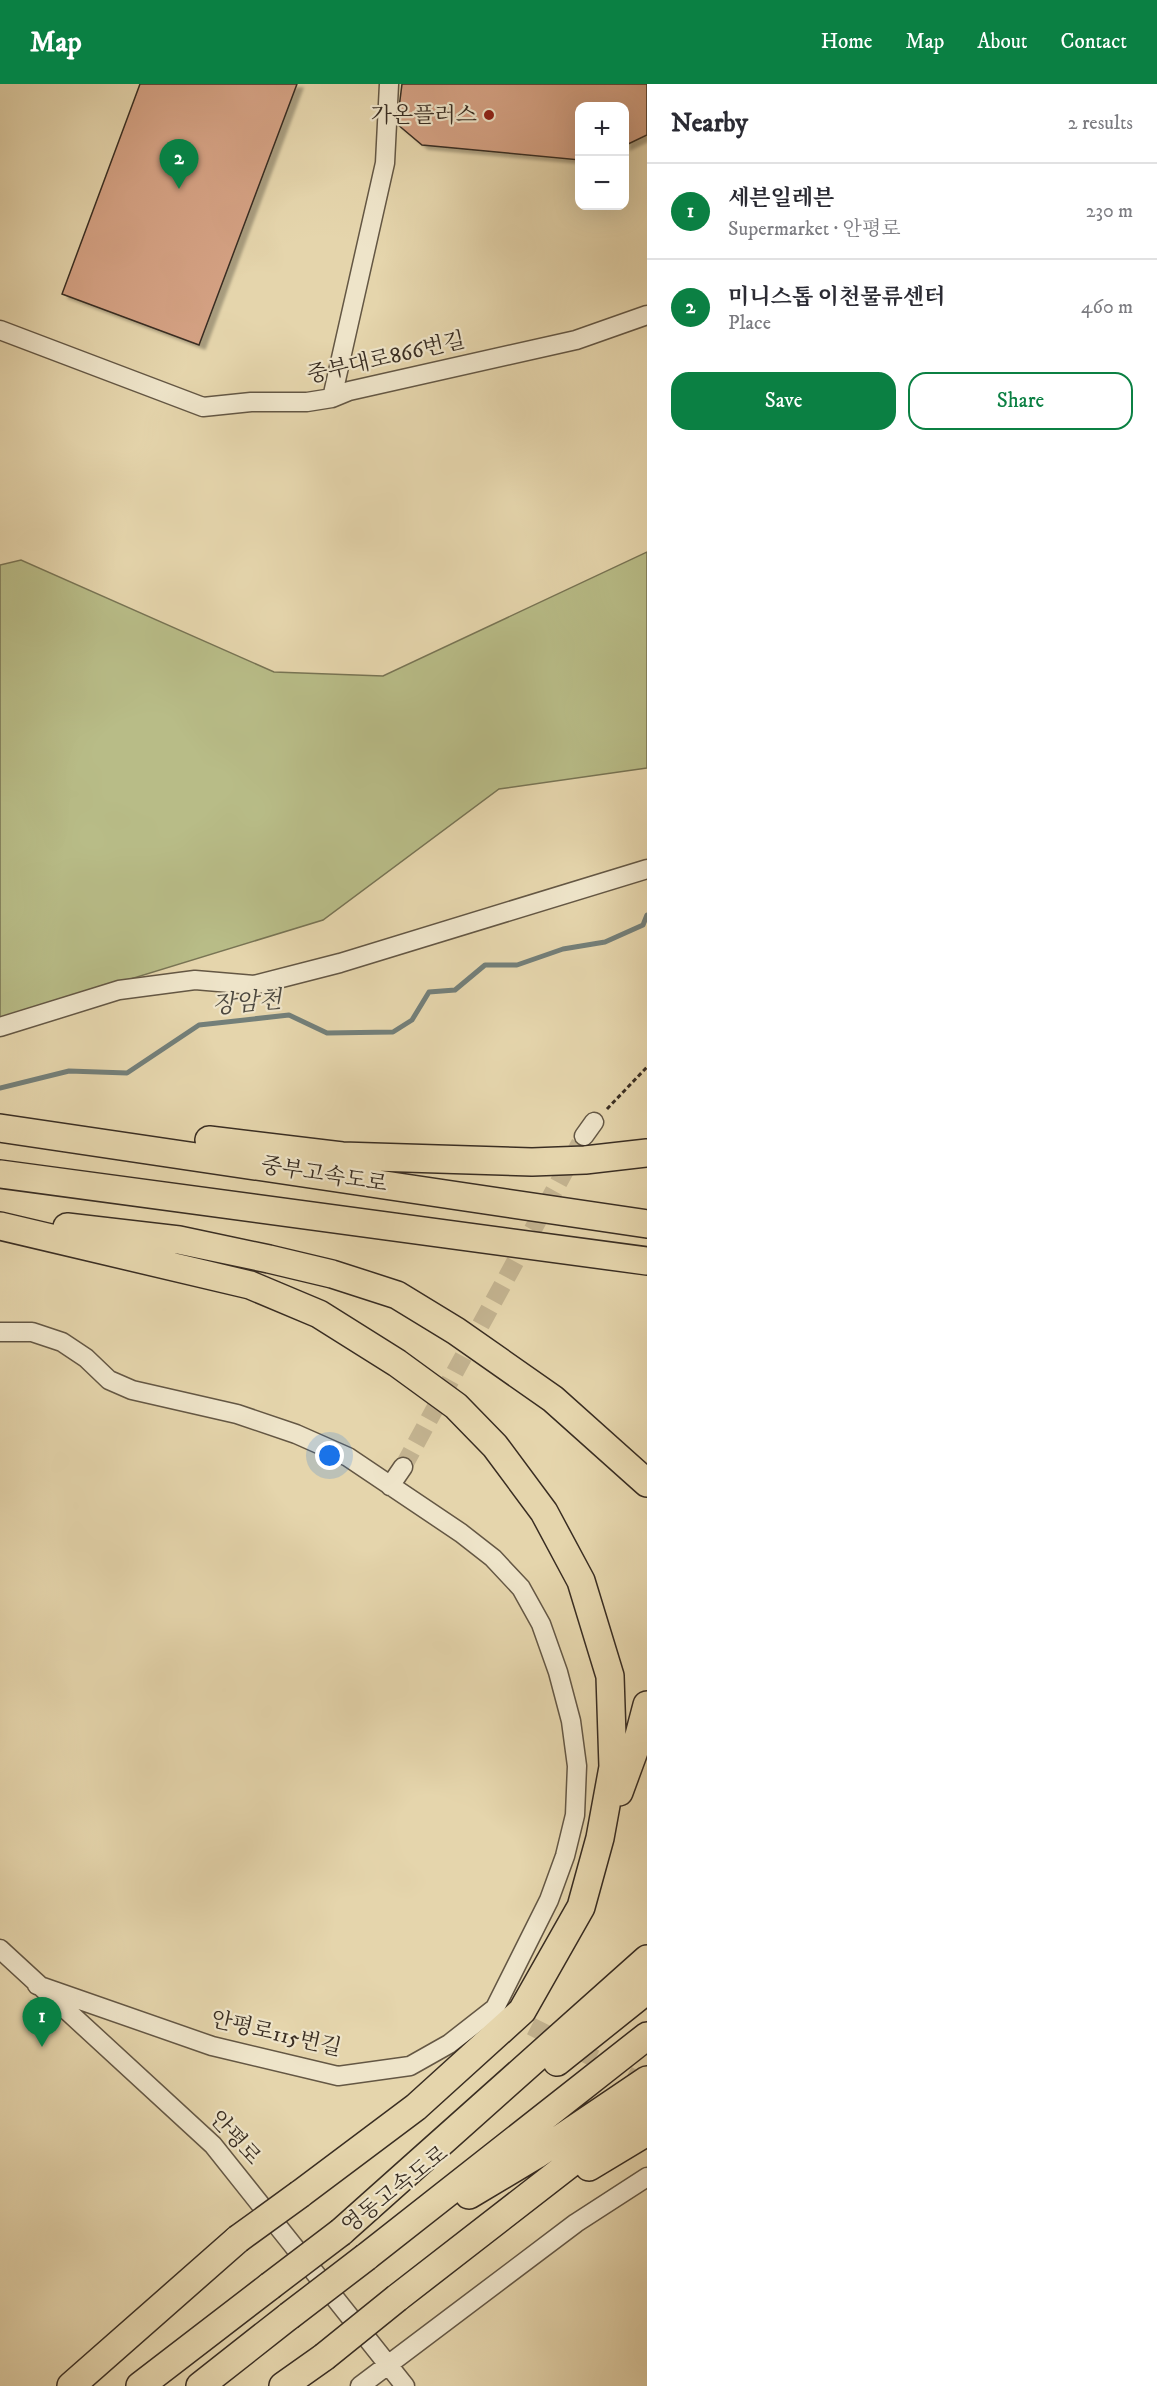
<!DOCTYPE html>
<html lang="en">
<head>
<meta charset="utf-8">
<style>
  body { margin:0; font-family:"IM FELL DW Pica","Noto Serif KR",serif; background:#f7f7f7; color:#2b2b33 }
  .controls { position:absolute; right:18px; top:18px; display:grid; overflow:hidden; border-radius:12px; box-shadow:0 6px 24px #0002 }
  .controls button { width:54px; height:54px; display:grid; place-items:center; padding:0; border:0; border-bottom:2px solid #e1e1e2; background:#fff; color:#2b2b33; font:30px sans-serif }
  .you { position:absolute; left:330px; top:1372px; width:21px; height:21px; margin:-15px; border:4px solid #fff; border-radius:50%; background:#1a73e8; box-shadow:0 0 0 9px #1a73e833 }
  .badge { display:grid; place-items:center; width:39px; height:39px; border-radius:50%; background:#0b8043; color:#fff; font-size:20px; font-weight:700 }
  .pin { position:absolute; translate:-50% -50px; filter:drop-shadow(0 2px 3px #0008) }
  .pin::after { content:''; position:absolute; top:32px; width:21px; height:18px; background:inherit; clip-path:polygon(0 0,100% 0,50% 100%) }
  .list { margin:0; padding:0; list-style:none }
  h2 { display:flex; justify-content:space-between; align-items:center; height:78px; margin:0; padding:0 24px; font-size:26px }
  h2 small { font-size:20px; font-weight:400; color:#7c7c81 }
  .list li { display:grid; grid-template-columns:39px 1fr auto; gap:18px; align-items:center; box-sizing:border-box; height:96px; padding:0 24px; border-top:2px solid #e1e1e2 }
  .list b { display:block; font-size:22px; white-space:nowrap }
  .list p { margin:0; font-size:20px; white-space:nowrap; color:#7c7c81 }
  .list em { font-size:20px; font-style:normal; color:#7c7c81 }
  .actions { display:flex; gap:12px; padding:18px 24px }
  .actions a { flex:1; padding:14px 0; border:2px solid #0b8043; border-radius:18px; text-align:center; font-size:21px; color:#0b8043 }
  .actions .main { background:#0b8043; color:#fff }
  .map { position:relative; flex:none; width:647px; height:2302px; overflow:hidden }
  header { display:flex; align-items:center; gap:36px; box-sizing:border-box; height:84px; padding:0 30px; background:#0b8043; color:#fff }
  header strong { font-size:28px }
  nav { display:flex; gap:33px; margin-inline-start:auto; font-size:21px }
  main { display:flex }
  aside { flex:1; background:#fff }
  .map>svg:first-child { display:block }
</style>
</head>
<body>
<header>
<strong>Map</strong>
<nav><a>Home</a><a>Map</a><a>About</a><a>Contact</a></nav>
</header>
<main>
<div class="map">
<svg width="647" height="2302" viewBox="0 0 647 2302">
  <defs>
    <filter id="shadow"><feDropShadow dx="6" dy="4" stdDeviation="1.5" flood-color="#0004"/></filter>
  </defs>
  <rect width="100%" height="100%" fill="#e5d5ac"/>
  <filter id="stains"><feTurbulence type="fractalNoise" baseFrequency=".00333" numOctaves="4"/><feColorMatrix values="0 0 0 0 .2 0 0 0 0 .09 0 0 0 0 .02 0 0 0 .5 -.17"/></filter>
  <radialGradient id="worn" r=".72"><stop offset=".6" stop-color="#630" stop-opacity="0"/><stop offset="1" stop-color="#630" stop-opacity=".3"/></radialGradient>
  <!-- green -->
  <path fill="#b8bc87" stroke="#787454" stroke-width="1.5" d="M 647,468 L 647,684 L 499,705 L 323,836 L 0,935 L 0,481 L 21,476 L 274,588 L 383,592 Z"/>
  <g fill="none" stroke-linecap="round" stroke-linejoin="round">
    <!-- stream -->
    <path stroke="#737f79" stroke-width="5" d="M 0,1004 L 69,987 L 127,989 L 199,941 L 289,931 L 327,949 L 393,948 L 412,936 L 429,908 L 455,906 L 485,881 L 517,881 L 563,865 L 605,858 L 643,841 L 647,831"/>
  </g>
  <!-- building -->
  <path fill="#d4a183" stroke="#392d22" stroke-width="1.5" filter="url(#shadow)" d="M 140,0 L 297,0 L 199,261 L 62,210 Z
    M 402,0 L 647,0 L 647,51 L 624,62 L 624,22 L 580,22 L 580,76 L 422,61 L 397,40 Z"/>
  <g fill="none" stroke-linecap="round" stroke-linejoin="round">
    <!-- minor-tunnel -->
    <path stroke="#c3b390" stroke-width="18" stroke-dasharray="18 9" stroke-linecap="butt" d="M 403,1383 L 584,1052
      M 507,1930 L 647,2001"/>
    <!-- minor casing -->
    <g stroke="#645744" stroke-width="21">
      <path id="minor" d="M 0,246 L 203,323 L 251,318 L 307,318 L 332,314 L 349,307 L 576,256 L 647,231
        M 332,314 L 385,79 L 389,0
        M 0,943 L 119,906 L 195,896 L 254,901 L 340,879 L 647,785
        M 584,1052 L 594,1038
        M 0,1248 L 32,1248 L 62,1258 L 86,1274 L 109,1296 L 132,1306 L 237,1330 L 296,1350 L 348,1373 L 461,1449 L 493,1474 L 521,1504 L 541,1540 L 558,1588 L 571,1637 L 577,1682 L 575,1731 L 565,1772 L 549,1816 L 495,1924 L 449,1960 L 410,1982 L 338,1992 L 212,1962 L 37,1901
        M 390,1402 L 403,1383
        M 0,1865 L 213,2061 L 405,2302
        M 360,2302 L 576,2139 L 647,2093"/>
    </g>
    <!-- highway casing -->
    <g stroke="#392d22" stroke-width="30">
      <path id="highway" d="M 0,1044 L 647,1140
        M 209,1056 L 342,1072 L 532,1078 L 585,1076 L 647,1069
        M 0,1090 L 647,1177
        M 0,1142 L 250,1201 L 319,1230 L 397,1279 L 456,1322 L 495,1362 L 544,1428 L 581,1497 L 610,1592 L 613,1683 L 600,1754 L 581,1823 L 522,1927 L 416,2023 L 300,2110
        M 67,1143 L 179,1156 L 269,1175 L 332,1190 L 397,1211 L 456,1247 L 553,1315 L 647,1399
        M 619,1708 L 637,1659 L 647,1621
        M 557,1978 L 647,1906
        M 589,2083 L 647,2048
        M 469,2111 L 536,2071 L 647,1996
        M 341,2148 L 647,1875
        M 366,2173 L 647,1952
        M 397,2214 L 647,2020
        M 71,2302 L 238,2155
        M 140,2302 L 270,2202
        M 200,2302 L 289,2232
        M 283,2302 L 324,2273"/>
    </g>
    <!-- path -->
    <path stroke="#392d22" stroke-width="3" stroke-dasharray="4.5 3" stroke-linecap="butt" d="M 607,1025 L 647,983"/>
    <!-- minor -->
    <use href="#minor" stroke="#eee4c9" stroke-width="18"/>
    <!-- highway -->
    <use href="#highway" stroke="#e5d5ac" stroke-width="27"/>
    <!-- highway-bridge casing -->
    <g stroke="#392d22" stroke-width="30" stroke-linecap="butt">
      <path id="highway-bridge" d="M 238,2155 L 300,2110
        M 270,2202 L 341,2148
        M 289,2232 L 366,2173
        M 324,2273 L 397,2214"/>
    </g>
    <!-- highway-bridge -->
    <use href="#highway-bridge" stroke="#e5d5ac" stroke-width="27"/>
  </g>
  <!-- markers -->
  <circle fill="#8f2418" stroke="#eee4c9" stroke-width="2" cx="489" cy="31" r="6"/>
  <g text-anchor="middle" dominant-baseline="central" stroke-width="4.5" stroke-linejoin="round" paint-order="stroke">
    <!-- poi labels -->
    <g font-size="22" fill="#392d22" stroke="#eee4c9" text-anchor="end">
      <text x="477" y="31">가온플러스</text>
    </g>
    <!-- street labels -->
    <g font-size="22" fill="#392d22" stroke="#eee4c9">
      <text transform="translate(386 274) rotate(-13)">중부대로866번길</text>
      <text transform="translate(324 1091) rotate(9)">중부고속도로</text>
      <text transform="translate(276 1950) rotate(13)">안평로115번길</text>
      <text transform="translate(235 2054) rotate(48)">안평로</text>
      <text transform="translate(395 2106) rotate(-38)">영동고속도로</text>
    </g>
    <!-- water labels -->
    <g font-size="24" font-style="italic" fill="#4c483f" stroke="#eee4c9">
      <text transform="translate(247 919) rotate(-5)">장암천</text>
    </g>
  </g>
  <rect width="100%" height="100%" filter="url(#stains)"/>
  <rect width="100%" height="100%" fill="url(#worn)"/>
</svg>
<div class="controls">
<button>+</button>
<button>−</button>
</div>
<div class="you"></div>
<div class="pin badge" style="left:42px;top:1963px">1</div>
<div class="pin badge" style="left:179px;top:105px">2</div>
</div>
<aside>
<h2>Nearby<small>2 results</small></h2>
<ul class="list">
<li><span class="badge">1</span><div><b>세븐일레븐</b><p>Supermarket · 안평로</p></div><em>230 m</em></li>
<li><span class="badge">2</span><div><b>미니스톱 이천물류센터</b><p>Place</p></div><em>460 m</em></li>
</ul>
<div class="actions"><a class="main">Save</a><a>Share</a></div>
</aside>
</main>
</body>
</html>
